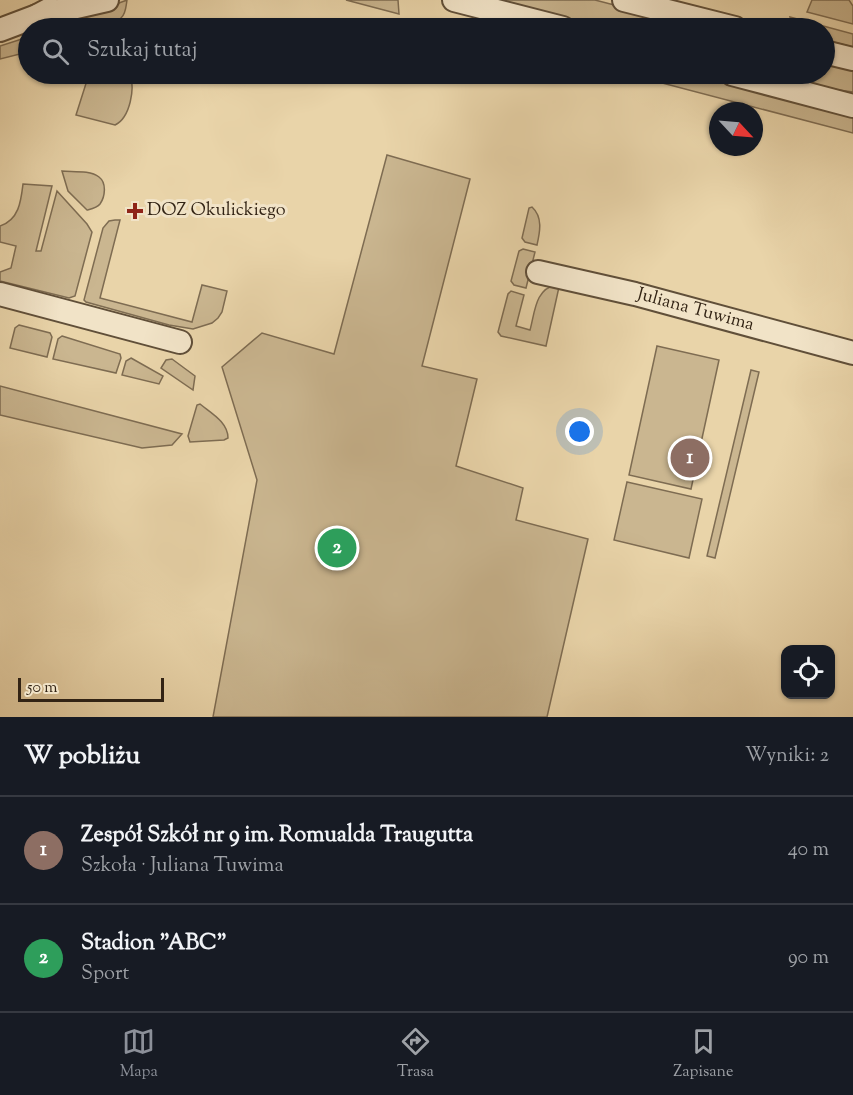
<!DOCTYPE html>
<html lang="pl">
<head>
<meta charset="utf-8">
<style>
  body { margin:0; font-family:"Sorts Mill Goudy",serif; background:#20242c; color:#f1f3f6 }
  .controls { position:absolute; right:18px; bottom:18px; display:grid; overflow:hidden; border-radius:12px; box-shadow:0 2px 4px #0004 }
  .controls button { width:54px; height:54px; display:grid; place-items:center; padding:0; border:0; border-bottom:2px solid #363941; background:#171b24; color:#f1f3f6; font:30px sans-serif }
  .compass { position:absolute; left:709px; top:102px; width:54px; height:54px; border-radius:50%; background:#171b24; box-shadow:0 2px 4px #0004; rotate:116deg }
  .scale { position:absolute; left:18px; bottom:15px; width:146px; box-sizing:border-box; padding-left:6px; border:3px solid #322314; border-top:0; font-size:16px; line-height:21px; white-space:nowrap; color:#322314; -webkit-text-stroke:4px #f1e3c7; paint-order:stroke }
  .you { position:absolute; left:580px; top:432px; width:21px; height:21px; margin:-15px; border:4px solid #fff; border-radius:50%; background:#1a73e8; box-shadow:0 0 0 9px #1a73e833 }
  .badge { display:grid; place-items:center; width:39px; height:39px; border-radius:50%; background:#8c9099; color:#fff; font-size:20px; font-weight:700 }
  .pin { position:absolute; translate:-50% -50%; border:3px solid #fff; box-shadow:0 2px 6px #0006 }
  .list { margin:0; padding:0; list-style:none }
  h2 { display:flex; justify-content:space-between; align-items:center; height:78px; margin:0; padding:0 24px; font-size:26px }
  h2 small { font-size:20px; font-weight:400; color:#9ea1a6 }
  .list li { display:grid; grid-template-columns:39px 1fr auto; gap:18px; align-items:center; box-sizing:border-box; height:108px; padding:0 24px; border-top:2px solid #363941 }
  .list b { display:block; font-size:22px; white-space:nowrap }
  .list p { margin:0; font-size:20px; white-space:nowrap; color:#9ea1a6 }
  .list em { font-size:20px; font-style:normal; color:#9ea1a6 }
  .icon { flex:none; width:33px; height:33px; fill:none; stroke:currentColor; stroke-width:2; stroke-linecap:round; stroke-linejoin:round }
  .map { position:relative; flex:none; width:853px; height:717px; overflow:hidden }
  .search { position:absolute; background:#171b24; box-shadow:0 2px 4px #0004; left:18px; right:18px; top:18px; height:66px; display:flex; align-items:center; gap:15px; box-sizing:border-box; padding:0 21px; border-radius:33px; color:#9ea1a6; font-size:22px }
  .sheet { height:294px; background:#171b24 }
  nav { display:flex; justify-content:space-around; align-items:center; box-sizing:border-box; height:84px; border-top:2px solid #363941; background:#171b24; font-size:16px; color:#9ea1a6 }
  nav a { display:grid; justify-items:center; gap:3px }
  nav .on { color:#8c9099 }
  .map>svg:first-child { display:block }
</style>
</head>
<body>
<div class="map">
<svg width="853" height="717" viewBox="0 0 853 717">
  <rect width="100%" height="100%" fill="#e9d4a9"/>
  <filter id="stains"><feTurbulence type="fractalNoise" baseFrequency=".00333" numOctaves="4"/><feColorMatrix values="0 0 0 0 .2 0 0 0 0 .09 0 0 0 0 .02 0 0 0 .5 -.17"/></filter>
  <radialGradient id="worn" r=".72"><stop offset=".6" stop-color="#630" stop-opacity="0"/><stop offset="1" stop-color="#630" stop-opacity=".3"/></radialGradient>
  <!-- green -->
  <path fill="#cab690" stroke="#7e6c52" stroke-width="1.5" d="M 127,0 C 126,6 126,14 121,18 C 107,31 70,28 52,28 Z
    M 346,0 L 398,0 L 399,14 Z
    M 506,0 L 595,0 L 703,28 L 602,28 L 505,3 Z
    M 812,0 L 849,0 L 853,6 L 853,24 L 807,12 Z
    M 790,17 L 853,34 L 853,47 L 825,40 L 824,28 L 793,28 Z
    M 28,37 L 28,52 L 0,59 L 0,46 Z
    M 825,60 L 853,68 L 853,92 L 832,89 L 773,74 L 824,74 Z
    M 89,74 L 129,74 C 136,87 130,118 115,125 L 76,115 Z
    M 628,74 L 695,74 L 853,115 L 853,133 Z
    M 387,155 L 470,179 L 422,366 L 477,379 L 456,466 L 523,488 L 516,520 L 588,539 L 547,717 L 213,717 L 257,480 L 222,367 L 262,333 L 334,354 Z
    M 62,171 C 73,172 90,170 99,177 C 107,183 105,197 100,204 C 97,208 91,209 87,210 L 68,191 Z
    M 23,184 L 52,186 L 36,251 L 41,251 L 57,191 L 87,224 L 92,232 L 75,296 L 69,298 L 0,281 L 0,272 L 11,268 L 16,246 L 0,242 L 0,226 C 19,220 21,201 23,184 Z
    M 532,207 C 543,217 540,232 537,245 L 525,242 L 522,238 L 529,208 Z
    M 115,220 L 120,220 L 100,298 L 192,322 L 202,285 L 227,291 L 222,312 L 218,318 L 212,323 L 193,329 L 169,325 L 86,302 L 84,300 L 103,228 L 109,221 Z
    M 523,249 L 535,252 L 526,288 L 514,285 L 511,281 L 519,251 Z
    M 556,285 L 559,287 L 546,346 L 501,336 L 498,332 L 508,294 L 511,291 L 524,295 L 516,326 L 530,330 C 535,312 535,289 556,285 Z
    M 19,325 L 50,333 L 52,337 L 47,357 L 10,348 L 15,328 Z
    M 62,336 L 120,354 L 121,358 L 116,373 L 53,359 L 58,339 Z
    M 657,346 L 719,360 L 691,489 L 629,475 Z
    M 131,358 L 163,376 L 159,384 L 122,375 L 126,361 Z
    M 172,359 L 195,376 L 193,390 L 161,368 L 166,360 Z
    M 751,370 L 759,372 L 715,558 L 707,556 Z
    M 0,387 L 0,386 L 182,434 L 172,445 L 142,448 L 0,415 Z
    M 200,404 C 211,413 228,422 228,438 L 224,440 L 190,442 L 188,436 L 197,405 Z
    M 627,482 L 702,499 L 689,558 L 614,540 Z"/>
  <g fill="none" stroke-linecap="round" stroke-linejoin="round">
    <!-- minor casing -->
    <g stroke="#604f39" stroke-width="26">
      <g id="minor">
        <path d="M 454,0 L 563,28"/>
        <path d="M 624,0 L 735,28"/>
        <path d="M 37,16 L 107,0"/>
        <path d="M 0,30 L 37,16 L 50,9"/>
        <path d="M 824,52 L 853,59"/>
        <path d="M 732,74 L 853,106"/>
        <path id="s1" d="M 538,272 L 635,294 L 853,353"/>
        <path d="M 0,294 L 180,342"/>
      </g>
    </g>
    <!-- minor -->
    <use href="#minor" stroke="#f1e3c7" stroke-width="22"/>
  </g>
  <!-- markers -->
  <path fill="#8f2418" stroke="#f1e3c7" stroke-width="2" d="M132 202h6v6h6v6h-6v6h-6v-6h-6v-6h6z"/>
  <g text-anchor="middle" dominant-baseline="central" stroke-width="6" stroke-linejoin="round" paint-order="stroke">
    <!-- poi labels -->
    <g font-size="18" fill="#322314" stroke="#f1e3c7" text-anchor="start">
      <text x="147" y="211">DOZ Okulickiego</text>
    </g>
    <!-- street labels -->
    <g font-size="18" fill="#322314" stroke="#f1e3c7">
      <text stroke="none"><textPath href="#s1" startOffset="162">Juliana Tuwima</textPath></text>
    </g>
  </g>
  <rect width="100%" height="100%" filter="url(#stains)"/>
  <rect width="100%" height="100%" fill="url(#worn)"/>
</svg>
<div class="controls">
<button><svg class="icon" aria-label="locate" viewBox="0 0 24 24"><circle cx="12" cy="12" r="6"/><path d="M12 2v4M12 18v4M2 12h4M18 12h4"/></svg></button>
</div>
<svg class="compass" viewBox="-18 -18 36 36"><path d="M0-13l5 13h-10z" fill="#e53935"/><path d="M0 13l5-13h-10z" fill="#9ea1a6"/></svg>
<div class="scale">50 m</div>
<div class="you"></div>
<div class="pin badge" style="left:690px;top:458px;background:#8d6e63">1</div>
<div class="pin badge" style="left:337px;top:548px;background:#2e9e5b">2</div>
<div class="search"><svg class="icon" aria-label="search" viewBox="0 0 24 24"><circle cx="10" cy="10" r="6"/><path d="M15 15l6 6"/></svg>Szukaj tutaj</div>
</div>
<section class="sheet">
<h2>W pobliżu<small>Wyniki: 2</small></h2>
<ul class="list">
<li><span class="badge" style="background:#8d6e63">1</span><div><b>Zespół Szkół nr 9 im. Romualda Traugutta</b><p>Szkoła · Juliana Tuwima</p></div><em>40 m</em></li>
<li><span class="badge" style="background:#2e9e5b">2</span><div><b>Stadion &quot;ABC&quot;</b><p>Sport</p></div><em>90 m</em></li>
</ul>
</section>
<nav>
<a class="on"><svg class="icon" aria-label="map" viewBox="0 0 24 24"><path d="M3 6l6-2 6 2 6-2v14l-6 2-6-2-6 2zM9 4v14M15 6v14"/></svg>Mapa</a>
<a><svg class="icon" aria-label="directions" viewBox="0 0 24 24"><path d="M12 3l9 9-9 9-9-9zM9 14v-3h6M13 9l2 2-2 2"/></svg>Trasa</a>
<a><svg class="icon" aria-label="saved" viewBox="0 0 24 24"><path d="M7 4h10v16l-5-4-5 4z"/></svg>Zapisane</a>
</nav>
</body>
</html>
